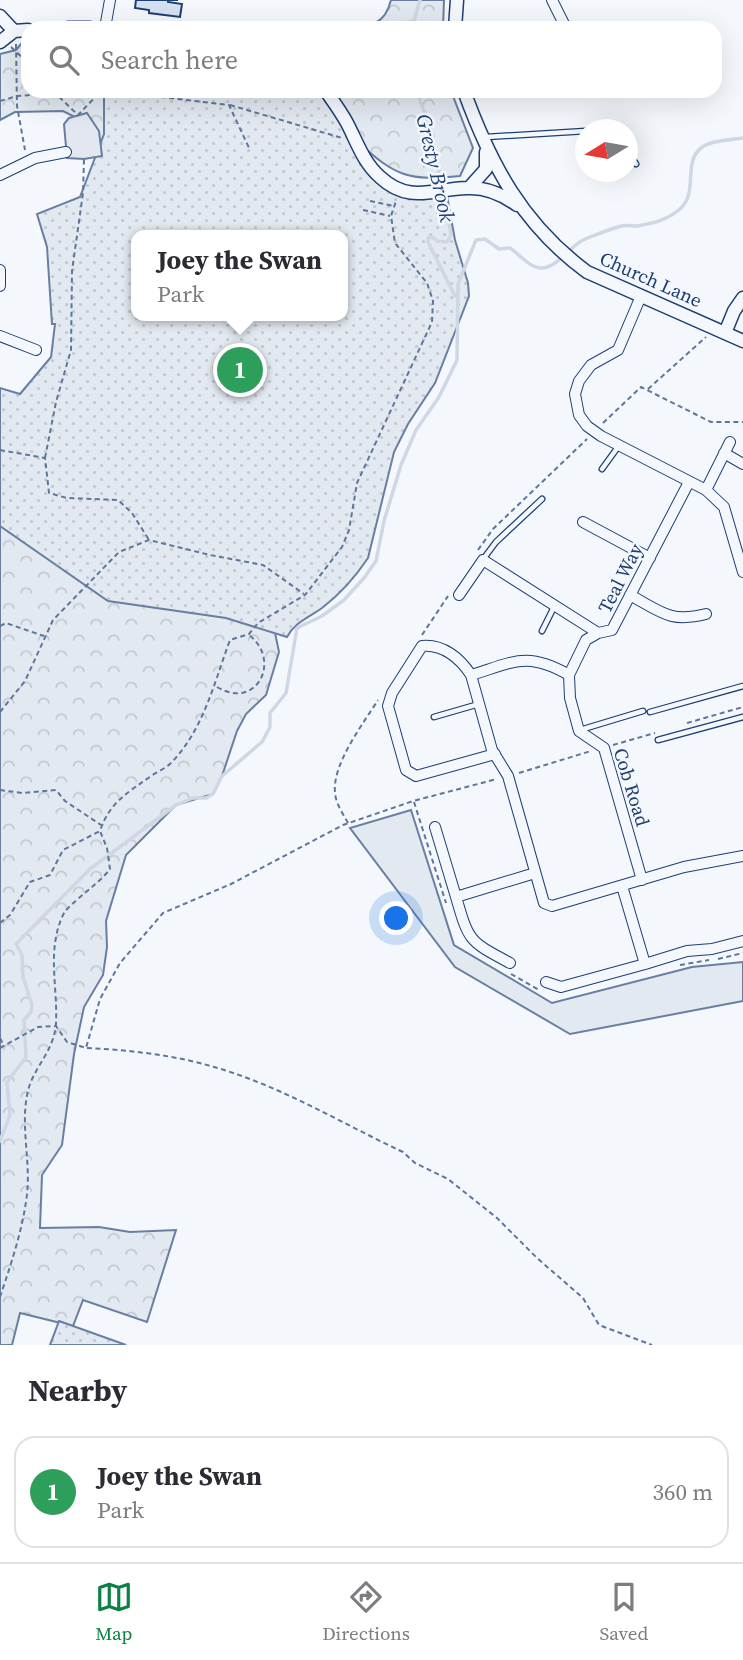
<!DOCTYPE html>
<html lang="en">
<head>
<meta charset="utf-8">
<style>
  body { margin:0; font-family:"Source Serif 4",serif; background:#f7f7f7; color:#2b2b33 }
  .compass { position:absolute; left:575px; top:119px; width:63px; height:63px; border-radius:50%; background:#fff; box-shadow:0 7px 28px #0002; rotate:259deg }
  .you { position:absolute; left:397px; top:919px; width:24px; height:24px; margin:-18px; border:5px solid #fff; border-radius:50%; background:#1a73e8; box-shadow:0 0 0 10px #1a73e833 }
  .badge { display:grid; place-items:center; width:46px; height:46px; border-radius:50%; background:#0b8043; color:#fff; font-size:23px; font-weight:700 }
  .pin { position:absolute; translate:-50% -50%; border:4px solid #fff; box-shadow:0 2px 7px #0006 }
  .popup { position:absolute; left:131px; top:230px; width:217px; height:91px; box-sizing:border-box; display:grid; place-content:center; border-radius:14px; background:#fff; filter:drop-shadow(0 2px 5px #0005); font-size:23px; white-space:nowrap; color:#7c7c81 }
  .popup b { font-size:26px; color:#2b2b33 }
  .popup::after { content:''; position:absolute; left:50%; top:100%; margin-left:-14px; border:14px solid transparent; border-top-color:#fff }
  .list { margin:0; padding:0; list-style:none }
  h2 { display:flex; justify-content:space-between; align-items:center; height:91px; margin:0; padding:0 28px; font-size:30px }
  h2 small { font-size:23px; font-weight:400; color:#7c7c81 }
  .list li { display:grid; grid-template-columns:46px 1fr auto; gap:21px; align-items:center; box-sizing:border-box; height:112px; margin:0 14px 14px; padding:0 14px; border:2px solid #e1e1e2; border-radius:21px }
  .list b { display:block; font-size:26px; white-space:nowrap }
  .list p { margin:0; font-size:23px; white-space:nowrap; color:#7c7c81 }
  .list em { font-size:23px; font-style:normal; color:#7c7c81 }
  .icon { flex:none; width:38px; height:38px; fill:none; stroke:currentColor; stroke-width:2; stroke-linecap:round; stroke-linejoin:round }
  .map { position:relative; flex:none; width:743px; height:1345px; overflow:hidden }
  .search { position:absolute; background:#fff; box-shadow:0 7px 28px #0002; left:21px; right:21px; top:21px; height:77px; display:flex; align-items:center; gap:18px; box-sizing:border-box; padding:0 24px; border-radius:21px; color:#7c7c81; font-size:26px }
  .sheet { height:217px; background:#fff }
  nav { display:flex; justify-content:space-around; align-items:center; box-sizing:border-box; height:98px; border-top:2px solid #e1e1e2; background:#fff; font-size:19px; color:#7c7c81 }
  nav a { display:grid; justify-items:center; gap:4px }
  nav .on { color:#0b8043 }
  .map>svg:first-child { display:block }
</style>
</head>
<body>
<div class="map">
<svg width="743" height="1345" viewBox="0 0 743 1345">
  <defs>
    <pattern id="forest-crowns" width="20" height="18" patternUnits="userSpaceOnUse" patternTransform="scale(1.75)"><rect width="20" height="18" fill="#e3e9f0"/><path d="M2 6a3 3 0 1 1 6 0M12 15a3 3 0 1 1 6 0" fill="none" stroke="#c2c9d1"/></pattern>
    <pattern id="park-dots" width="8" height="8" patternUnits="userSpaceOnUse" patternTransform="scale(1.75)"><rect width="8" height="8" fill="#e3e9f0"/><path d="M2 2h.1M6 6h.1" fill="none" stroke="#c2c9d1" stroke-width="1.8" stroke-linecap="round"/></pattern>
  </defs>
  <rect width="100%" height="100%" fill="#f4f7fb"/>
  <!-- grass -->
  <path fill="#e3e9f0" stroke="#687fa3" stroke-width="2" d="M 411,810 L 454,945 L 552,1003 L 692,967 L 743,962 L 743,1001 L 570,1034 L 455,967 L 350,828 Z"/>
  <!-- forest -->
  <path fill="url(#forest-crowns)" stroke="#687fa3" stroke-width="2" d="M 391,0 L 444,0 L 443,28 L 334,28 C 360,24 383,33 391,0 Z
    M 28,42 L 28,91 L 451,91 L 473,148 L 460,176 C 409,181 396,177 358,142 L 111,164 L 91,125 L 63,111 L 15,112 L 0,120 L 0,54 L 16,50 L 21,44 Z
    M 0,515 L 269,604 L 279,652 L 266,695 L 246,714 L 237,731 L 222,776 L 213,794 L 176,805 L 126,855 L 106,921 L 107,947 L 103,975 L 84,1007 L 74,1054 L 62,1145 L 42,1175 L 40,1228 L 99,1227 L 130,1232 L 176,1230 L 147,1322 L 83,1300 L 73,1326 L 20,1313 L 12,1345 L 0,1345 Z"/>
  <!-- park -->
  <path fill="url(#park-dots)" stroke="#687fa3" stroke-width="2" fill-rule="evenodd" d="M 104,91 L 326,91 L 360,152 L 398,190 L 447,196 L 455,240 L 468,283 L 469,296 L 435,383 L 408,424 L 394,452 L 368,558 C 356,576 339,595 322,608 C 308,618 295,622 287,637 L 226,618 L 108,601 L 0,526 L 0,388 L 20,394 L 51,357 L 55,324 L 52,324 L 47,247 L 37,214 L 80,197 L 104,134 ZM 137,235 L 343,235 L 343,316 L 137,316 Z
    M 59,1321 L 126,1345 L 50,1345 Z"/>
  <!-- parking -->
  <path fill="#e3e8f0" stroke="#687fa3" stroke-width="2" d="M 87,113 L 99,131 L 102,156 L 84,159 L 67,158 L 64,124 L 69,118 Z"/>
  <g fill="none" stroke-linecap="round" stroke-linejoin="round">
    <!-- stream -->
    <path stroke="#cfd7e4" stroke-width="3.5" d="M 412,28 L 420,0
      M 416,91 L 427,118 L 442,186
      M 444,194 L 451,235 L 447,242 L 437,241 L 432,237 L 428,238 L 428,242 L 455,296
      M 0,1141 L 10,1115 L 7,1082 L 26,1057 L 24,1020 L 31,1012 L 32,1005 L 23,977 L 22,955 L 16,944 L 90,869 L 176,805 L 193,798 L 206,798 L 213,794 L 222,776 L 262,742 L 270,727 L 270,713 L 286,693 L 297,628 L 322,616 L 344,600 L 364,578 L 376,561 L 384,521 L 401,465 L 416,430 L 439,397 L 457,360 L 458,284 L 476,240 L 485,239 L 499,249 L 510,248 C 519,254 530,268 541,268 C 558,268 569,246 585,239 C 595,235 611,229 621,226 C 626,225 632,226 637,226 C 654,223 668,220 681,208 C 698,192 683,162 701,148 C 711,140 731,140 743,138"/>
  </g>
  <!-- building -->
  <path fill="#d5e0f0" stroke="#1d3f73" stroke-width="2" d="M 136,0 L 178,0 L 168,0 L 168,2 L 182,4 L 180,17 L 149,13 L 149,10 L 135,8 Z"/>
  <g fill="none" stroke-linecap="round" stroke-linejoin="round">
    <!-- service casing -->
    <g stroke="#1d3f73" stroke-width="7">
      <path id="service" d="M 486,137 L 586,131
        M 628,152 L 636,164
        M 602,469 L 618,447
        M 484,558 L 496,542 L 542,499
        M 542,631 L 554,607
        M 650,712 L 743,686
        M 434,717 L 479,704
        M 580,730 L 643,711
        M 658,740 L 743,717"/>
    </g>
    <!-- minor casing -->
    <g stroke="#1d3f73" stroke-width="12">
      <path id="minor" d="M 552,0 L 566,28
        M 105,28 L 110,0
        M 0,175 L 35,158 L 66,152
        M 0,270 L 0,286
        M 641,296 L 618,350 L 591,365 L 579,381 L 575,394 L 579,415 L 587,426 L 601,436 L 706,490 L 724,507 L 743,572
        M 0,336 L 36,350
        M 724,453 L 743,464
        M 706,490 L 730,442
        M 583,522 L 650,558
        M 459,595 L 483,560 L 598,633
        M 630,595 C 661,612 670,623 706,614
        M 471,675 C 460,658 443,644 422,646 L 392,693 L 388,706 L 406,770 L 416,776 L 495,754
        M 569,675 C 527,651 514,662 471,675 L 492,750 L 508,776 L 544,903 L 552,906 L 684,867 L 743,856
        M 435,827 L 456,897 L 535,873
        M 642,880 L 604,748 L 579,731 L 570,698 L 569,675 L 586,640 L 598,633 L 612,630 L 689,482
        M 456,897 C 469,942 469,941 510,963
        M 645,964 L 687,951 L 712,949 L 743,941
        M 546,982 L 561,987 L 645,964 L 622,886"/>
    </g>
    <!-- tertiary casing -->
    <g stroke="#1d3f73" stroke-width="15">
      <path id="tertiary" d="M 0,16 L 14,31 L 28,30
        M 68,28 L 90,28
        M 455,28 L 457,0
        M 0,42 L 14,31
        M 326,91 C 333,101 341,112 347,123 C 357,142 363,162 380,177 C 409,204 433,189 467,188 C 485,187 502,194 517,205
        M 464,91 C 491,165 522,224 587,272 L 743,341
        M 469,188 L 486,169 L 486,152
        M 725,333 L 734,311 L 743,298"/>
    </g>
    <!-- path -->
    <path stroke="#5e769c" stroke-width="2" stroke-dasharray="5 3.5" stroke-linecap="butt" d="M 16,44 L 17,106 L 25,150
      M 11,47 L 28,63
      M 53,91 L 78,115 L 101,91
      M 110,91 L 229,105 L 250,150
      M 0,101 L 17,96 L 90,91
      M 230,105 L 342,138
      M 370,201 L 394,206
      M 363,210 L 390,216
      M 648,389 L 706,337
      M 603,423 L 641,387 L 711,422 L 743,422
      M 0,450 L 45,458 L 49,493 L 67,498 L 118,500 L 132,513 L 149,540
      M 45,458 L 56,402 L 71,350 L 72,271 L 83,193 L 84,159
      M 478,550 L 493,529 L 587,439
      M 0,626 L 6,623 L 44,636
      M 422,635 L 448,596
      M 217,687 C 257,711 282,660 249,635
      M 0,712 L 25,681 L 53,620 L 119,552 L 149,540 L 210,555 L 263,565 L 304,594
      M 687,723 L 743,707
      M 613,745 L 655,733
      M 519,773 L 591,751
      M 0,790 L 22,793 L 56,790 L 65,801 L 101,825
      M 414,802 L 446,903
      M 348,823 C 343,814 336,804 335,793 C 332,764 363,724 378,700
      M 0,923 L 10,915 L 30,882 L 50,875 L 63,850 L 100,831
      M 718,959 L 743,953
      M 680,965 L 709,960
      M 511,974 L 539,990
      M 0,1038 L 3,1044
      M 0,1048 L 38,1027 L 56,1026 L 67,1042 L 86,1048 L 100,999 L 120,963 L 163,913 L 231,884 L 343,825 L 413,801 L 497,779
      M 87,1048 C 129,1050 174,1055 214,1067 C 281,1086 341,1123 403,1152 L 415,1163 L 448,1179 L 497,1218 L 537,1258 L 583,1298 L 599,1325 L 652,1345
      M 0,1297 C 11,1264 23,1229 27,1194 C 31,1159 19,1122 29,1087 C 36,1065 54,1050 56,1024 C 58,986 46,949 64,913 C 70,903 100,883 110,869 L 107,848 L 100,831 C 110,801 129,792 154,774 C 160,771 167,767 172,762 C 204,728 214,683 230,640 L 249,634 L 258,623 L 305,595 L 342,547 L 349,530 L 357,483 L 432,322 L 433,301 L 427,283 L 395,243 L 391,216 L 396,201"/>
    <!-- service -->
    <use href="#service" stroke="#f4f7fb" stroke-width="4.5"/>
    <!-- minor -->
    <use href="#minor" stroke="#f4f7fb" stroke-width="10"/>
    <!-- tertiary -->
    <use href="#tertiary" stroke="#f4f7fb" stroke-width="12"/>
  </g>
  <g text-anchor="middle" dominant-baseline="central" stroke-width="5" stroke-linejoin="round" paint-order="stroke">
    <!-- street labels -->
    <g font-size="19" fill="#1d3f73" stroke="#f4f7fb">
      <text transform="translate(651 279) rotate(24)">Church Lane</text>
      <text transform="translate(620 578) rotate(-63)">Teal Way</text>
      <text transform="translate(632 787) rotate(73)">Cob Road</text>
    </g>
    <!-- water labels -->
    <g font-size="21" font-style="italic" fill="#1d3f73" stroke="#f4f7fb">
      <text transform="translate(436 168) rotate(77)">Gresty Brook</text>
    </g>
  </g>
</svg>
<svg class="compass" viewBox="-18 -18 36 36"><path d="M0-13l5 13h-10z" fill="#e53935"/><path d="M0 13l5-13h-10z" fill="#7c7c81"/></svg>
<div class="you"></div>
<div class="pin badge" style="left:240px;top:370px;background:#2e9e5b">1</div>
<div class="popup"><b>Joey the Swan</b>Park</div>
<div class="search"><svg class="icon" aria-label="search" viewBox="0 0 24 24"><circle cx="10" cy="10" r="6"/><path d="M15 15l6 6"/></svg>Search here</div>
</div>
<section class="sheet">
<h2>Nearby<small></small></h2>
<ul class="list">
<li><span class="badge" style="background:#2e9e5b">1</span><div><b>Joey the Swan</b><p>Park</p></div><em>360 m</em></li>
</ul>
</section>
<nav>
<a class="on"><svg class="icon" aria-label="map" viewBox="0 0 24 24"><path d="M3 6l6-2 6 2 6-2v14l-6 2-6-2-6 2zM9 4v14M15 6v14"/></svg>Map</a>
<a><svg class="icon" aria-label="directions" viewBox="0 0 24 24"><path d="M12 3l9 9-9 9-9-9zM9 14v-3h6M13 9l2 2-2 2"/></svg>Directions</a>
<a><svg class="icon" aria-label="saved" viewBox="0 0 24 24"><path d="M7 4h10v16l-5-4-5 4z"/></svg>Saved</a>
</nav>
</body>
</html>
